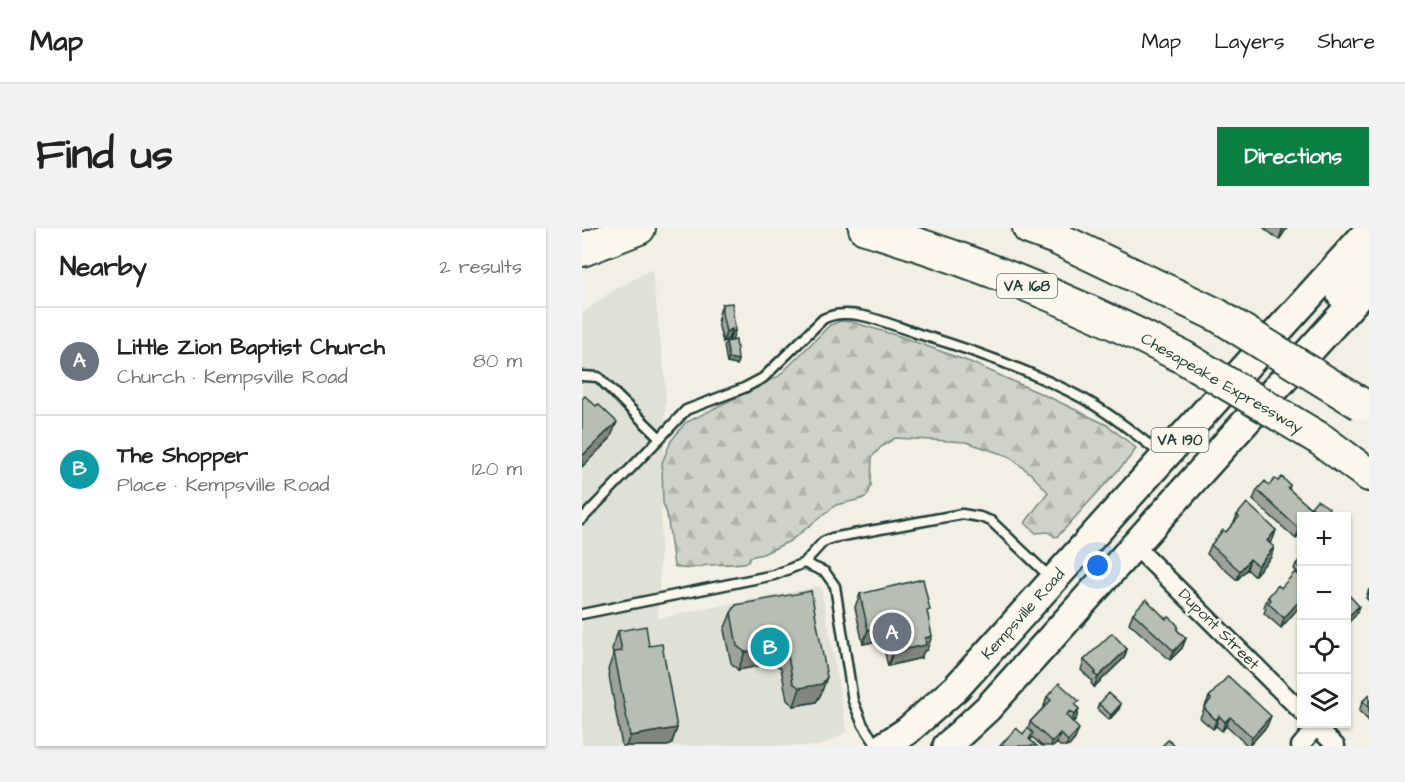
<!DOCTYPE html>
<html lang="en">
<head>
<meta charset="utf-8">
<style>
  body { margin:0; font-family:"Architects Daughter",sans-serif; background:#f2f2f2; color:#222 }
  .controls { position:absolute; right:18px; bottom:18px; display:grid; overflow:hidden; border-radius:0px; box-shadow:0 2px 4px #0004 }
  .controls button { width:54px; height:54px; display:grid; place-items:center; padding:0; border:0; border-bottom:2px solid #e0e0e0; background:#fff; color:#222; font:30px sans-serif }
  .you { position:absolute; left:516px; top:338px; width:21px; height:21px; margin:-15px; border:4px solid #fff; border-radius:50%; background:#1a73e8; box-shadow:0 0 0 9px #1a73e833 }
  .badge { display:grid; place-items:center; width:39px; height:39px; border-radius:50%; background:#0b8043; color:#fff; font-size:20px; font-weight:700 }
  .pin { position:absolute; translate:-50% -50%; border:3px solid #fff; box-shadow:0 2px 6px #0006 }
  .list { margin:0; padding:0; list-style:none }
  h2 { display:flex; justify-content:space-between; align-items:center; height:78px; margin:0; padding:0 24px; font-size:26px }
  h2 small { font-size:20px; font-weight:400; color:#767676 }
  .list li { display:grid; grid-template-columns:39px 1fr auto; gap:18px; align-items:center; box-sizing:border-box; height:108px; padding:0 24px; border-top:2px solid #e0e0e0 }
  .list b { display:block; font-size:22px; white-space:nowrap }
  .list p { margin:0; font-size:20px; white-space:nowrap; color:#767676 }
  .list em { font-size:20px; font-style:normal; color:#767676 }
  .icon { flex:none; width:33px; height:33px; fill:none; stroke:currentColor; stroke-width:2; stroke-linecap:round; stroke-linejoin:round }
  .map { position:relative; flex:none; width:787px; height:518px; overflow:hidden; border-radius:0px }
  header { display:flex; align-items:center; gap:36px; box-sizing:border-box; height:84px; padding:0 30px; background:#fff; border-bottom:2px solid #e0e0e0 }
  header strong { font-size:28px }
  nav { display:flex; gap:33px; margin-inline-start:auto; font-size:21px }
  .intro { display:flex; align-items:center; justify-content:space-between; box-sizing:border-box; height:144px; padding:0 36px }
  h1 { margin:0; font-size:42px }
  .button { padding:15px 27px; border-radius:0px; background:#0b8043; color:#fff; font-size:21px; font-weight:700 }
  main { display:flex; gap:36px; padding:0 36px }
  aside { flex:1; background:#fff; border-radius:0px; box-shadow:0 2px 4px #0004 }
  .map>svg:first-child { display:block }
</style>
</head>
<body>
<header>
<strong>Map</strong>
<nav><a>Map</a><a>Layers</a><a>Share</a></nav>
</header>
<div class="intro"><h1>Find us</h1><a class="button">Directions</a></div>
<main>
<aside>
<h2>Nearby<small>2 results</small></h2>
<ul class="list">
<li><span class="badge" style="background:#6b7280">A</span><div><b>Little Zion Baptist Church</b><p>Church · Kempsville Road</p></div><em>80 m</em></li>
<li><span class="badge" style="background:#0f9aa8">B</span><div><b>The Shopper</b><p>Place · Kempsville Road</p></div><em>120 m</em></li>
</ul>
</aside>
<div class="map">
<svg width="787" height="518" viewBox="0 0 787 518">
  <defs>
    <pattern id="forest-firs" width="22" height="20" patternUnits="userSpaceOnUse" patternTransform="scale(1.5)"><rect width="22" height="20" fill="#cfd2c8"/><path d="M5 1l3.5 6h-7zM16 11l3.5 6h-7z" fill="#b1b5ac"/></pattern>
  </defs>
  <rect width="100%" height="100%" fill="#f2f0e5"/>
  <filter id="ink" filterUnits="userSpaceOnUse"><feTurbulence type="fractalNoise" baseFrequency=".0167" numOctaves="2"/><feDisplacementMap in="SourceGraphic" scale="12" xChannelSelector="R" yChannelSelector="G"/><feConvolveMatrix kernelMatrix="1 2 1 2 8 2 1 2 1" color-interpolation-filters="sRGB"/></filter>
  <g filter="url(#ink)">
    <!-- built -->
    <path fill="#e0e1d6" d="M 70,41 L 84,160 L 76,390 L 239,358 L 265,504 L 237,518 L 0,518 L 0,86 L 27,65 Z"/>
    <!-- forest -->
    <path fill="url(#forest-firs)" stroke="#77887e" stroke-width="1.5" d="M 259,93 L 270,94 L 317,108 L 388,134 L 473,172 L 525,197 L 554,220 L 550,227 L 476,308 L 473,309 L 466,304 L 454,305 L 443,295 L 466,264 L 448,245 L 426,228 L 384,214 L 313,210 L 299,219 L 290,229 L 289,259 L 285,268 L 279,271 L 254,277 L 208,313 L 181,326 L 168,329 L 166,334 C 152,337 140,336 126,337 C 115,339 103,343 92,338 L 85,286 L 81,275 L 80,235 L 89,213 L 103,195 L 197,148 L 248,97 Z"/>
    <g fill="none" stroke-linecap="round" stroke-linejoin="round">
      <!-- service casing -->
      <g stroke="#1f3d34" stroke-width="13">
        <path id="service" d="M 0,148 L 16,149 L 78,210 L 0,291
          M 78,210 L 104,182 L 162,160 L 181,150 L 241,91 C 252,85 268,85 281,88 C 300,92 319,100 337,106 C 394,123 450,143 502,171 C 530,187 555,207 580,227
          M 222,335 L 243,344 L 253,358 L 271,473 L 281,497 L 295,518
          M 0,386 L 192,347 L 222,335 L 241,314 L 250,310 L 380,286 L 398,289 L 409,293 L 469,350"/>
      </g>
      <!-- minor casing -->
      <g stroke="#1f3d34" stroke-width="21">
        <path id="minor" d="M 553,318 L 720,484
          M 731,496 L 754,518
          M 718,518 L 734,499"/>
      </g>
      <!-- primary casing -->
      <g stroke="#1f3d34" stroke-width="32">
        <path id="primary" d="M 759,67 L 787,33
          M 302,518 L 325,503 L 374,460 L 787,2
          M 365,518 L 406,480 L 787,57"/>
      </g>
      <!-- motorway casing -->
      <g stroke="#1f3d34" stroke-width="36">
        <path id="motorway" d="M 283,0 C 392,32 500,77 601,129
          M 447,0 L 474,10 L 635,87
          M 0,22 L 57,0
          M 738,211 L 787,247"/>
      </g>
      <!-- service -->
      <use href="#service" stroke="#fbf7ec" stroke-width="8"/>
      <!-- minor -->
      <use href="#minor" stroke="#fbf7ec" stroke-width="16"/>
      <!-- primary -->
      <use href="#primary" stroke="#fbf7ec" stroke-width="27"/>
      <!-- motorway -->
      <use href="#motorway" stroke="#fbf7ec" stroke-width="32"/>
      <!-- motorway-bridge casing -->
      <g stroke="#1f3d34" stroke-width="36" stroke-linecap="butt">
        <path id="motorway-bridge" d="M 635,87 L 779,176
          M 601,129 L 738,211"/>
      </g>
      <!-- motorway-bridge -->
      <use href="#motorway-bridge" stroke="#fbf7ec" stroke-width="32"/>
    </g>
    <!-- wall -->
    <path fill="#9da39a" stroke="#1f3d34" stroke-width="1.5" d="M 682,0 L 705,0 L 697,12 Z
      M 140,76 L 153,103 L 150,113 L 147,113 L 146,111 L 141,114 L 136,95 L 137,86 Z
      M 144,114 L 155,137 L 145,135 L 142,118 Z
      M 696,253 L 708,257 L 707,261 L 729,281 L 729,279 L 745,285 L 743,288 L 734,288 L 732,287 L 731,288 L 720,288 L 720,305 L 714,311 L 671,272 L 675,262 Z
      M 655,287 L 694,302 L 691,311 L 688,315 L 689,329 L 672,348 L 665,341 L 655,352 L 625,326 L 629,317 L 644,304 L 652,295 Z
      M 720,330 L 720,348 L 712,341 L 714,336 Z
      M 720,350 L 720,381 L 717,379 L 699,400 L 682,385 L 684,380 L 682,379 L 686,369 L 699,360 Z
      M 787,361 L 787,373 L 784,370 Z
      M 229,363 L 239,466 L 234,474 L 212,478 L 205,472 L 199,440 L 191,435 L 156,442 L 149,435 L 142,402 L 149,385 Z
      M 278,366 L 346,387 L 345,422 L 342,423 L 339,430 L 306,438 L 300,412 L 281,416 L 273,379 Z
      M 551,385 L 595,402 L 604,410 L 600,420 L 588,432 L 547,395 Z
      M 36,403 L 67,418 L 95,500 L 89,517 L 84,518 L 40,518 L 26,442 L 31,427 L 30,421 Z
      M 545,421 L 542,430 L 512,459 L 509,455 L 510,453 L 499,442 L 502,432 Z
      M 787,467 L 787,493 L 777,483 L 781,473 Z
      M 465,469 L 495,479 L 497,481 L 494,491 L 491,494 L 493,511 L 487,518 L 478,518 L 475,515 L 472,518 L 460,518 L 450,509 L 449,512 L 441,506 L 446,500 L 448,494 L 462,479 L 462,478 Z
      M 627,469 L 685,498 L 667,518 L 666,518 L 644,498 L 640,503 L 634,498 L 631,501 L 618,490 Z
      M 517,476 L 537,481 L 527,492 L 515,481 Z"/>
    <!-- shaded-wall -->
    <path fill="#80857d" stroke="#1f3d34" stroke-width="1.5" d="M 702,0 L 705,0 L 697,12 L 700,2 Z
      M 150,101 L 146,111 L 141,114 L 144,104 Z
      M 153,103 L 150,113 L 147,113 L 150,104 Z
      M 147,130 L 156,132 L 155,137 L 145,135 Z
      M 35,194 L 28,211 L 0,239 L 0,228 Z
      M 720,299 L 720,305 L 714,311 L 717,301 Z
      M 694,302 L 691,311 L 681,322 L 685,313 Z
      M 692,319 L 689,329 L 672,348 L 676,338 Z
      M 668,331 L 665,341 L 655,352 L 658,343 Z
      M 720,370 L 717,379 L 699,400 L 702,390 Z
      M 777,378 L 774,387 L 765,396 L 765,390 Z
      M 305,398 L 300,412 L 281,416 L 286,402 Z
      M 350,408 L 345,422 L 342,423 L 339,430 L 306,438 L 311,424 L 343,410 Z
      M 604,410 L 600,420 L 588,432 L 592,423 Z
      M 197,418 L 191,435 L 156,442 L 163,424 Z
      M 545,421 L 542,430 L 512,459 L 516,449 Z
      M 245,449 L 239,466 L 234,474 L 212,478 L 218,460 Z
      M 539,476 L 537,481 L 527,492 L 529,487 Z
      M 497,481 L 494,491 L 489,497 L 492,487 Z
      M 637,488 L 634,498 L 631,501 L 634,492 Z
      M 689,488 L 685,498 L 667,518 L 670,509 Z
      M 648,489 L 644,498 L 640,503 L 643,494 Z
      M 95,500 L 89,517 L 84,518 L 44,518 L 48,508 Z
      M 497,501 L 493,511 L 487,518 L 484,518 L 486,513 Z
      M 478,505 L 475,515 L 472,518 L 469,518 L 470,514 Z"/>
    <!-- building -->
    <path fill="#b7beb3" stroke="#1f3d34" stroke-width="1.5" d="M 150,75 L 153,103 L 150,104 L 150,101 L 144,104 L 140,85 L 140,76 Z
      M 154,112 L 156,132 L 147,130 L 144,114 Z
      M 3,168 L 14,178 L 16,176 L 35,194 L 0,228 L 0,171 Z
      M 700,249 L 708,257 L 706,260 L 733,284 L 729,288 L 720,288 L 720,299 L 717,301 L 675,262 L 683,253 L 687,257 L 693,251 L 696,253 Z
      M 735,272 L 747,280 L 742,288 L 729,279 Z
      M 665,275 L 694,302 L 685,313 L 692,319 L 676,338 L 668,331 L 658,343 L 629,317 L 641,302 L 644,304 L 657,289 L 655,287 Z
      M 720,330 L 720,342 L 714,336 Z
      M 713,344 L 720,350 L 720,370 L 702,390 L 686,375 L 689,372 L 686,369 L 696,357 L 699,360 Z
      M 341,351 L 348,382 L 345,383 L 350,408 L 343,410 L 344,417 L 311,424 L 305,398 L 286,402 L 278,366 Z
      M 229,363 L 245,449 L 240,456 L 218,460 L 211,455 L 205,423 L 197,418 L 163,424 L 155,418 L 149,385 L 154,377 Z
      M 765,365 L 777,378 L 765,390 Z
      M 564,371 L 584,391 L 587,389 L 591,392 L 596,398 L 595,402 L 604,410 L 592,423 L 551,385 Z
      M 64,398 L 67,418 L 80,416 L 95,500 L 48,508 L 32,424 L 40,423 L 36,403 Z
      M 530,405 L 545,421 L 516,449 L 512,446 L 514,444 L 502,432 Z
      M 646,448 L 689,488 L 670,509 L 648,489 L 643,494 L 637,488 L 634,492 L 622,480 L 629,471 L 627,469 Z
      M 477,455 L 497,473 L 493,477 L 497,481 L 492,487 L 488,483 L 484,487 L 497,501 L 486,513 L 478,505 L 470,514 L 448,494 L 469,472 L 465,469 Z
      M 527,465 L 539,476 L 529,487 L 517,476 Z
      M 787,467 L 787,480 L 781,473 Z
      M 434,500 L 441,506 L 446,500 L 451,505 L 447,511 L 455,518 L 418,518 Z
      M 586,512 L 593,518 L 580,518 Z"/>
  </g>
  <g text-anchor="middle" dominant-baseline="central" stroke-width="4.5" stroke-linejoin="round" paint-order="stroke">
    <!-- shield labels -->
    <g fill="#fbf7ec" stroke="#61756b" stroke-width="1.5">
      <rect x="415" y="46" width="60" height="24" rx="4.5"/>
      <rect x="569.5" y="200" width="57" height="24" rx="4.5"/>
    </g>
    <g font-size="15" font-weight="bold" fill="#1f3d34">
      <text x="445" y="58">VA 168</text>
      <text x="598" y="212">VA 190</text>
    </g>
    <!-- street labels -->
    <g font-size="16" fill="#1f3d34" stroke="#fbf7ec">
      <text transform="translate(640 155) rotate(30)">Chesapeake Expressway</text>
      <text transform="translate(441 386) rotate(-48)">Kempsville Road</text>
      <text transform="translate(637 401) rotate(45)">Dupont Street</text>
    </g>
  </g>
</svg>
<div class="controls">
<button>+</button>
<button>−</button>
<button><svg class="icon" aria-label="locate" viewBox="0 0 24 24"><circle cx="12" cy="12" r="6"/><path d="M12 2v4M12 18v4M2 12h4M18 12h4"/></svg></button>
<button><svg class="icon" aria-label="layers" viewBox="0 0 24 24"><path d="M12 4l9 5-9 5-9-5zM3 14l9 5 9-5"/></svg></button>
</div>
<div class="you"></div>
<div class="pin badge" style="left:310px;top:404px;background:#6b7280">A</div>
<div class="pin badge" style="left:188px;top:419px;background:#0f9aa8">B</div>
</div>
</main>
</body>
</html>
